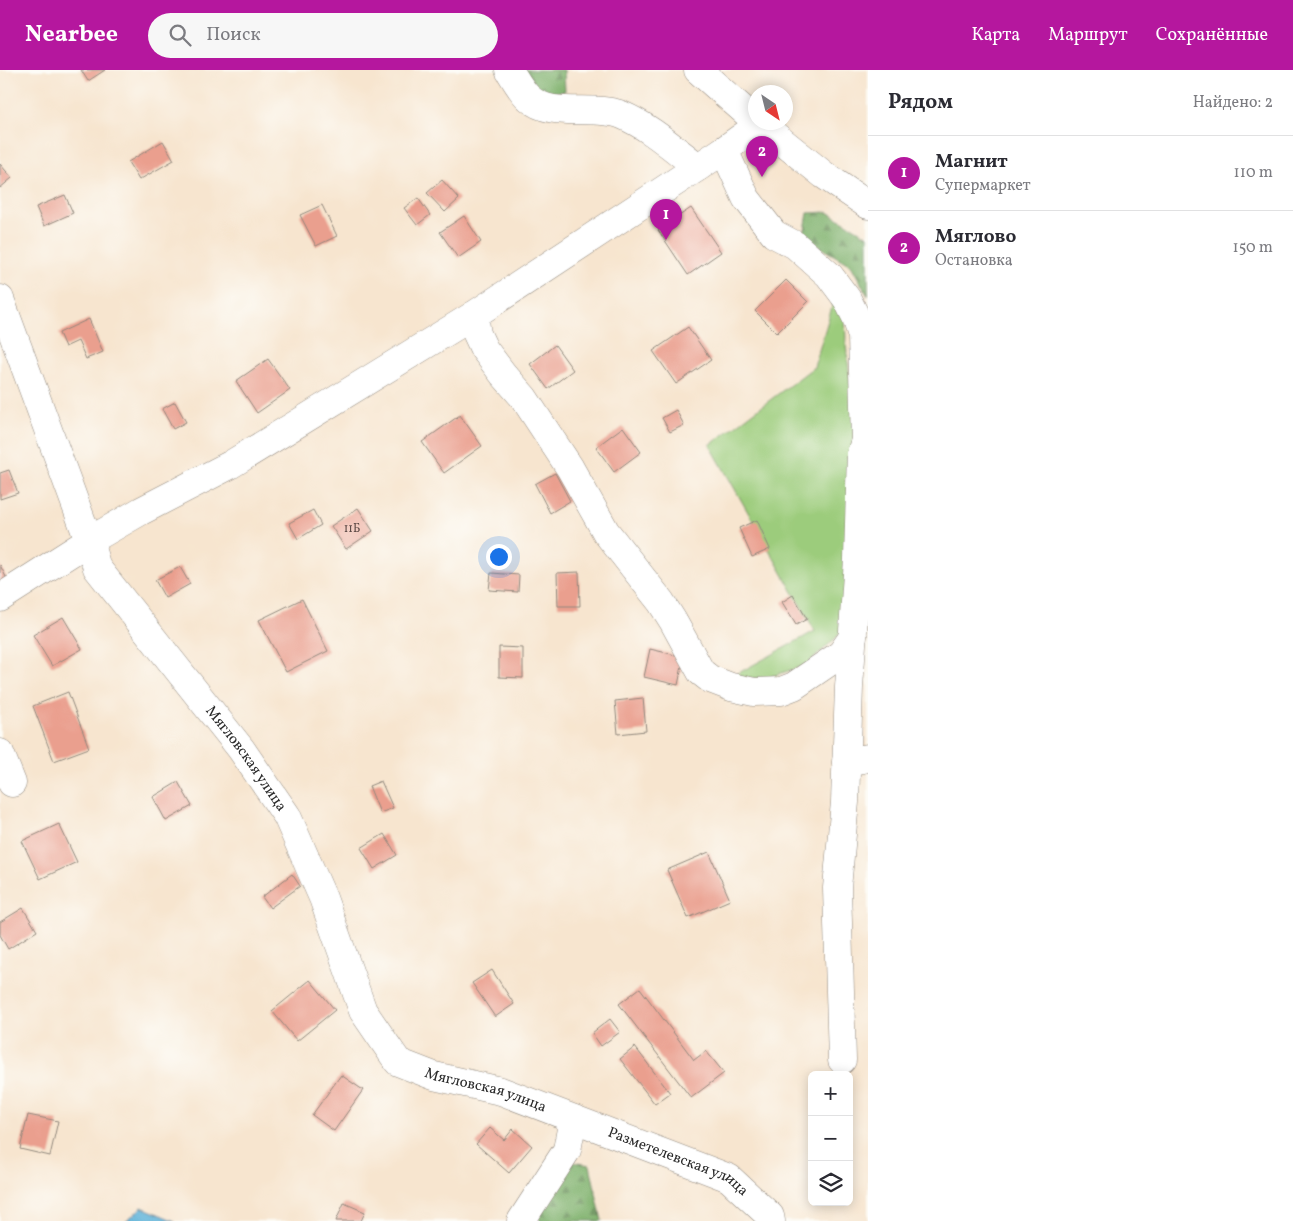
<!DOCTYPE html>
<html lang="ru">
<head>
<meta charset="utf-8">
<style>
  body { margin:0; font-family:Vollkorn,serif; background:#f7f7f7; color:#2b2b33 }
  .controls { position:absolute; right:15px; bottom:15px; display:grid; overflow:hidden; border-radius:8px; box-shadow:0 2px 12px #0003 }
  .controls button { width:45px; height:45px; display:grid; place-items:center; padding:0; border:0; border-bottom:1px solid #e1e1e2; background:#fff; color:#2b2b33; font:25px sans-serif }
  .compass { position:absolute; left:748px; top:15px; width:45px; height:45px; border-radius:50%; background:#fff; box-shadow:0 2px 12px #0003; rotate:145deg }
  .you { position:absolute; left:498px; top:486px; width:18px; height:18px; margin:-12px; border:4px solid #fff; border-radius:50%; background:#1a73e8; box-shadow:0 0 0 8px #1a73e833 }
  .badge { display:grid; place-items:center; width:32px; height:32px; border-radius:50%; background:#b5179e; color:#fff; font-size:16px; font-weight:700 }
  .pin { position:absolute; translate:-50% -41px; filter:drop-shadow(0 1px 2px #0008) }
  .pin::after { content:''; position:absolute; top:26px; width:18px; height:15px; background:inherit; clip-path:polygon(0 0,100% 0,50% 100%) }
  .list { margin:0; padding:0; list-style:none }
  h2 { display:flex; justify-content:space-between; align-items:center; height:65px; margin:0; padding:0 20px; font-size:21px }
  h2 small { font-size:16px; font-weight:400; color:#7c7c81 }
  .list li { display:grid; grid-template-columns:32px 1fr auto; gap:15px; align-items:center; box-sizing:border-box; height:75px; padding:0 20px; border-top:1px solid #e1e1e2 }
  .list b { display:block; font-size:19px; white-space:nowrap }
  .list p { margin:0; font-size:16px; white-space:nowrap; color:#7c7c81 }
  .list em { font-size:16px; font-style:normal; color:#7c7c81 }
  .icon { flex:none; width:28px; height:28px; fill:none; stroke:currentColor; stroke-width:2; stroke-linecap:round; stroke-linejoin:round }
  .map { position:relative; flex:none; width:868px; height:1151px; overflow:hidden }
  header { display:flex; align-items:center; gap:30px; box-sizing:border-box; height:70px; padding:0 25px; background:#b5179e; color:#fff }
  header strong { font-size:24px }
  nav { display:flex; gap:28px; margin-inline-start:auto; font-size:18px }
  .search { width:350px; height:45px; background:#f7f7f7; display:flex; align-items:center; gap:12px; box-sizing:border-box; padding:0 18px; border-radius:28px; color:#7c7c81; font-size:19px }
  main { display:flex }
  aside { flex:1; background:#fff }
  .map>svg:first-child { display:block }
</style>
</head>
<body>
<header>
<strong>Nearbee</strong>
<div class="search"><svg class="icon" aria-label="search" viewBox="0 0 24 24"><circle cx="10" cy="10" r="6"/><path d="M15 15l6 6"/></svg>Поиск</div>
<nav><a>Карта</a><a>Маршрут</a><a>Сохранённые</a></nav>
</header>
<main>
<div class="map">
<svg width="868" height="1151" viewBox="0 0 868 1151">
  <defs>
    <pattern id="forest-firs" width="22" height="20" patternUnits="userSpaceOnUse" patternTransform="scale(1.25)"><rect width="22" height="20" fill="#7db06b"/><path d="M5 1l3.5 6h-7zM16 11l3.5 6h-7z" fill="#678f58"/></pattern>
  </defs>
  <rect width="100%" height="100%" fill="#fdfcf7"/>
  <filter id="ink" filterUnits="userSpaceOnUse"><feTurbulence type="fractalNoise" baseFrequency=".02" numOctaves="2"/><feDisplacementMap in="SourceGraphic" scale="10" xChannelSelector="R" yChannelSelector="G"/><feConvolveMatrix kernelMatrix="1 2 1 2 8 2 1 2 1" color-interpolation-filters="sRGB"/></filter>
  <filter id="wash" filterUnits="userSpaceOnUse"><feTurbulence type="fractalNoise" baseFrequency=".0096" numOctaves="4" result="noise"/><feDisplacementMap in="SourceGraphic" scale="20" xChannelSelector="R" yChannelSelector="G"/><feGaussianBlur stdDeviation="1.12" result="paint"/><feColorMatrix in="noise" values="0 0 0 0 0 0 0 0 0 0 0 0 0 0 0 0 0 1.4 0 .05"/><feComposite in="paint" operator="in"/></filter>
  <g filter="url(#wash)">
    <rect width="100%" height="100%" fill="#f7e5cf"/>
    <!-- grass -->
    <path fill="#9ccc7b" stroke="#647c53" d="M 835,227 L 845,243 L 846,275 L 856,364 L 843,561 L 807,595 L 763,609 L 733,606 L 815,561 L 710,375 L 814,297 Z"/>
    <!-- forest -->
    <path fill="url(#forest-firs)" stroke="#546e4b" d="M 508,0 L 564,0 L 565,21 L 528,26 Z
      M 828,142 L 868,166 L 868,226 L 851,195 L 823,179 L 804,165 L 808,143 Z
      M 573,1092 L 590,1095 L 602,1151 L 536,1151 Z"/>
    <!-- water -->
    <path fill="#5cb1d8" stroke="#446e82" d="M 142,1137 L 175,1151 L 126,1151 Z"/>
    <g id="blocks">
      <!-- building -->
      <path fill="#ea9f8e" d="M 81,0 L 105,0 L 88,11 Z
        M 163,71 L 174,90 L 139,110 L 128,92 Z
        M 0,94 L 12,108 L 0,118 Z
        M 442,110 L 459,129 L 445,142 L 427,123 Z
        M 65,125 L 73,143 L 44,156 L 36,137 Z
        M 418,128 L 430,145 L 417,155 L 404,138 Z
        M 322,135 L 337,166 L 316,176 L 300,145 Z
        M 691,138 L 721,182 L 688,205 L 658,160 Z
        M 464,146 L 481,172 L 458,188 L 440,162 Z
        M 786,210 L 808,232 L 777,263 L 755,241 Z
        M 89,249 L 103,282 L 86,289 L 78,271 L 65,277 L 59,263 Z
        M 688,257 L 711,290 L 676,314 L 653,281 Z
        M 555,275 L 573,300 L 548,319 L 530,294 Z
        M 268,289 L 290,320 L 257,343 L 236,311 Z
        M 175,332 L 186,352 L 173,359 L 162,339 Z
        M 676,340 L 684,355 L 670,362 L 662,348 Z
        M 460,345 L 482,376 L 444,403 L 422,372 Z
        M 623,357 L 641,382 L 614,402 L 596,377 Z
        M 9,400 L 18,423 L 0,429 L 0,403 Z
        M 555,403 L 570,431 L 550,443 L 535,414 Z
        M 358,438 L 373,461 L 346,479 L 331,456 Z
        M 313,440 L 321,455 L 298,469 L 289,453 Z
        M 757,450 L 770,479 L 752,487 L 739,458 Z
        M 0,495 L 9,513 L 0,517 Z
        M 180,497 L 190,514 L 165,528 L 155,510 Z
        M 579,502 L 580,536 L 558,536 L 557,503 Z
        M 491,503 L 519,505 L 518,522 L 489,520 Z
        M 793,525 L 807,549 L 796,555 L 782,532 Z
        M 302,529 L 328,581 L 286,602 L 259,550 Z
        M 63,547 L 82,579 L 52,596 L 33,565 Z
        M 499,577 L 523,578 L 523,608 L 499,607 Z
        M 650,579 L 684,587 L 678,615 L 644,607 Z
        M 68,622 L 89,678 L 54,691 L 33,636 Z
        M 643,628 L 646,661 L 618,664 L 615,631 Z
        M 381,711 L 393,738 L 380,743 L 369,716 Z
        M 178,712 L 192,736 L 166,751 L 153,727 Z
        M 59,754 L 77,792 L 40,809 L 22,771 Z
        M 384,764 L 397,785 L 374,799 L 361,778 Z
        M 709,782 L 730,830 L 688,848 L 667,800 Z
        M 292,804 L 300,816 L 270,838 L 262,827 Z
        M 23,838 L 37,861 L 8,879 L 0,865 L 0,852 Z
        M 492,900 L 514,934 L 495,947 L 472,913 Z
        M 310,910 L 335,940 L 297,971 L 272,941 Z
        M 640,918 L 694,990 L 706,981 L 724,1003 L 691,1028 L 619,934 Z
        M 610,949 L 620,962 L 601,976 L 592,963 Z
        M 635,977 L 670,1023 L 655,1034 L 620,989 Z
        M 341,1005 L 363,1020 L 334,1061 L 312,1045 Z
        M 28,1045 L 58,1051 L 50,1086 L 20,1079 Z
        M 490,1058 L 504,1070 L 513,1059 L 532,1076 L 509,1103 L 476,1074 Z
        M 344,1133 L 365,1142 L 361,1151 L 336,1151 Z"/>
    </g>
  </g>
  <g filter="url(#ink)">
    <use href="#blocks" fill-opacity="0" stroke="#91887d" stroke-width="1"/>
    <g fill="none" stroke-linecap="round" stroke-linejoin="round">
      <!-- minor casing -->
      <g stroke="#91887d" stroke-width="29">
        <g id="minor">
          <path d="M 509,0 C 515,9 521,21 529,28 C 551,49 594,34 622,45 C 650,57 674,79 698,97"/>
          <path d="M 724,80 L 746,128 L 774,164 L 795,175 L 829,205 L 847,229 L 856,247 L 862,266 L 865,370 L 861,383 L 858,490 L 849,617 L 845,732 L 837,818 L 842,990"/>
          <path id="s1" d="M 0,229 L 89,471 L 97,498 L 241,679 L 287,746 L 323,828 L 363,941 L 398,992 L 434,1006 L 501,1021 L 729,1108 L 770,1146 L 771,1151"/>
          <path d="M 474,245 L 477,264 L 484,279 L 503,304 L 524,328 L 570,398 L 606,462 L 661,532 L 673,551 L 701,602 L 710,609 L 731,617 L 754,622 L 781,621 L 794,616 L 841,584 L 853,567"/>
          <path d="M 0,528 L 89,471 L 141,441 L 230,395 L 474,245 L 724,80 L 760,54"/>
          <path d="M 0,683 L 12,713"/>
          <path d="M 846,692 L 868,688"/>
          <path d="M 521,1151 L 567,1080 L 573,1049"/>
        </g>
      </g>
      <!-- major casing -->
      <g stroke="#91887d" stroke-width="29">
        <path id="major" d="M 698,0 L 756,51
          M 758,52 L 824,105 L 868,135"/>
      </g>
      <!-- minor -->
      <use href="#minor" stroke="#fff" stroke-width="28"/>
      <!-- major -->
      <use href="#major" stroke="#fff" stroke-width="28"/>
    </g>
  </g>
  <g text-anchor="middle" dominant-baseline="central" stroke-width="4" stroke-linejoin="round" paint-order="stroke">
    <!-- number labels -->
    <g font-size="12" fill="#5b4844">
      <text x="352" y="459">11Б</text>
    </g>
    <!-- street labels -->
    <g font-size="15" fill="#2b2b2b" stroke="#fdfcf7">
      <text stroke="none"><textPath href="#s1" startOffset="528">Мягловская улица</textPath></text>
      <text stroke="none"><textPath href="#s1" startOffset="962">Мягловская улица</textPath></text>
      <text stroke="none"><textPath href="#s1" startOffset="1168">Разметелевская улица</textPath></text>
    </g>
  </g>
</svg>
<div class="controls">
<button>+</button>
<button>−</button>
<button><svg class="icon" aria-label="layers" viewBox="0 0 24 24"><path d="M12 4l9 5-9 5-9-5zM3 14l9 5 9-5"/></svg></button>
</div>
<svg class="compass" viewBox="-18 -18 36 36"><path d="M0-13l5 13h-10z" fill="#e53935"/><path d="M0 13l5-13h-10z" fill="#7c7c81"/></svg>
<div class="you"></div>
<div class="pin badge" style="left:666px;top:170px">1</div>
<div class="pin badge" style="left:762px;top:107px">2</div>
</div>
<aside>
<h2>Рядом<small>Найдено: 2</small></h2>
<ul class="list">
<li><span class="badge">1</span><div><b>Магнит</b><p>Супермаркет</p></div><em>110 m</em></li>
<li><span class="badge">2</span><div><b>Мяглово</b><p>Остановка</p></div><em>150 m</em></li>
</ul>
</aside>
</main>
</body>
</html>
